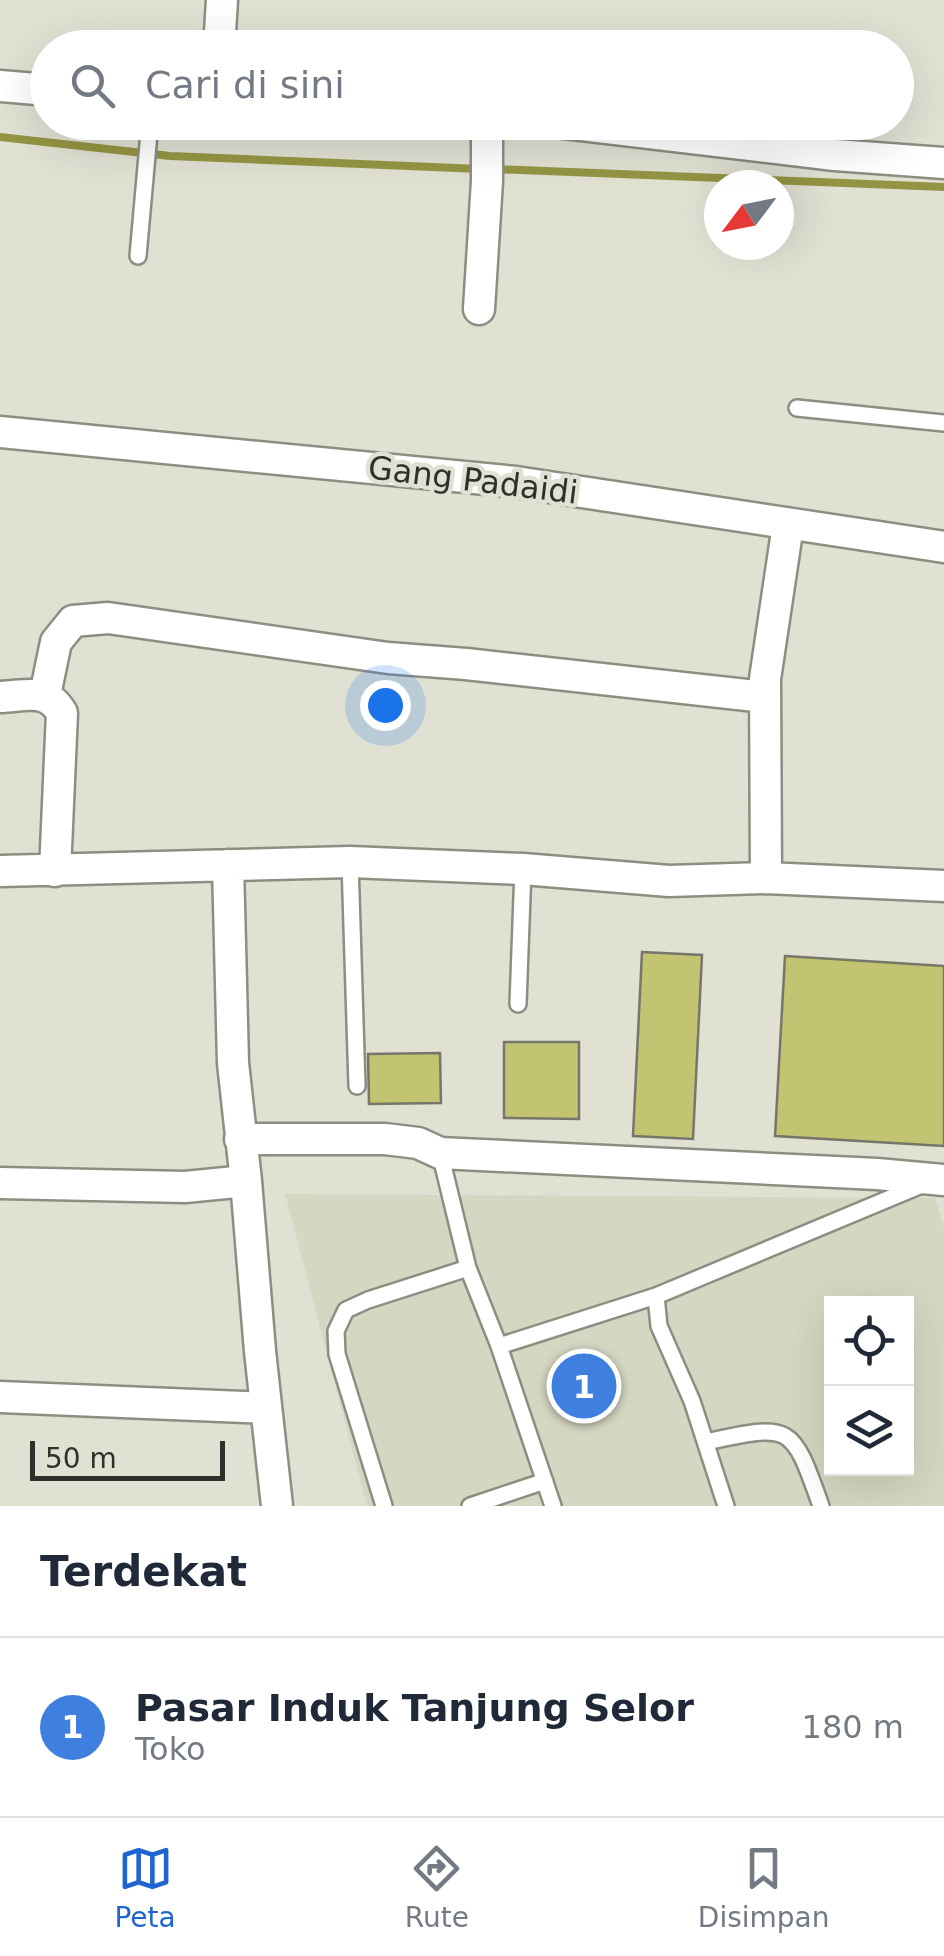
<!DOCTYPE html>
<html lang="id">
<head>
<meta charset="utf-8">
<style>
  body { margin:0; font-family:"DejaVu Sans",sans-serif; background:#f6f6f7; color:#1f2937 }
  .controls { position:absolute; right:30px; bottom:30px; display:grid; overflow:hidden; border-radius:0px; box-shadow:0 10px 40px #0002 }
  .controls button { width:90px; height:90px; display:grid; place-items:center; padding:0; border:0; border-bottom:2px solid #e0e1e3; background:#fff; color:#1f2937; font:50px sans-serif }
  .compass { position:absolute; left:704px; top:170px; width:90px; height:90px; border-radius:50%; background:#fff; box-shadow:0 10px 40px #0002; rotate:238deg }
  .scale { position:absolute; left:30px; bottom:25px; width:195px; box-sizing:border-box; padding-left:10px; border:5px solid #2f302a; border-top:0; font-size:28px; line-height:35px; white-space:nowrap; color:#2f302a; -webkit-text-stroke:8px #e0e1d3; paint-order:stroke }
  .you { position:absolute; left:385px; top:705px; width:35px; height:35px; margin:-25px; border:8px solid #fff; border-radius:50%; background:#1a73e8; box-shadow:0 0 0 15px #1a73e833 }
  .badge { display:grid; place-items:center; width:65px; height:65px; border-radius:50%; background:#1f65d1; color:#fff; font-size:32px; font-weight:700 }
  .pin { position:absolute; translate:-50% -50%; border:5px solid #fff; box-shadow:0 2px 10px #0006 }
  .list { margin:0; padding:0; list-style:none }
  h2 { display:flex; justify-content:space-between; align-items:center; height:130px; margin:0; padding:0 40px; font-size:42px }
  h2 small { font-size:32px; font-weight:400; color:#747a83 }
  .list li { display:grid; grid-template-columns:65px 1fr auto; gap:30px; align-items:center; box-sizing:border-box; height:180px; padding:0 40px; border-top:2px solid #e0e1e3 }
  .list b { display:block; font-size:38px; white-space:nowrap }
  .list p { margin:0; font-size:32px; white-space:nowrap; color:#747a83 }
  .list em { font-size:32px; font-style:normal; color:#747a83 }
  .icon { flex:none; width:55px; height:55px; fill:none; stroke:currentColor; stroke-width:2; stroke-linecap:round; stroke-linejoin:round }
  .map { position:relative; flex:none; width:944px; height:1506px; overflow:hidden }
  .search { position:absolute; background:#fff; box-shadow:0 10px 40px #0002; left:30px; right:30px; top:30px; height:110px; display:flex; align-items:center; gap:25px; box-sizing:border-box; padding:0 35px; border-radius:55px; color:#747a83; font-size:38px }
  .sheet { height:310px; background:#fff }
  nav { display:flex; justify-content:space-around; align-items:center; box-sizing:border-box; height:140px; border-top:2px solid #e0e1e3; background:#fff; font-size:28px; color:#747a83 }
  nav a { display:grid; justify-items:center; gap:5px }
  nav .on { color:#1f65d1 }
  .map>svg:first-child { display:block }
</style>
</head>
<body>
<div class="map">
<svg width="944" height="1506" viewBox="0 0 944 1506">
  <rect width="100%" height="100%" fill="#e0e1d3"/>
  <!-- built -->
  <path fill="#d6d7c2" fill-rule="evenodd" d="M 285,1194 L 935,1198 L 944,1227 L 944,1506 L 367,1506 ZM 832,1304 L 906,1304 L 906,1468 L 832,1468 Z"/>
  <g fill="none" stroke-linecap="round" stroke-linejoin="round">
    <!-- stream -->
    <path stroke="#949543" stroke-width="8" d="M 0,137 L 170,156 L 480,169
      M 494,169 L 944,187"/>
  </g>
  <!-- building -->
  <path fill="#c2c471" stroke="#76766a" stroke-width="2.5" d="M 642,952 L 702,955 L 693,1139 L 633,1136 Z
    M 785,956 L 944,966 L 944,1146 L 775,1136 Z
    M 504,1042 L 579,1042 L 579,1119 L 504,1118 Z
    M 440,1053 L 441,1103 L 369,1104 L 368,1054 Z"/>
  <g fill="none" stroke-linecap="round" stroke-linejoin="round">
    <!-- lane casing -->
    <g stroke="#8d8e81" stroke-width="20">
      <path id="lane" d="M 138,256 L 150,122
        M 797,408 L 944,423
        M 350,862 L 357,1086
        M 518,1004 L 523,869
        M 440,1153 L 468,1268 L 499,1346 L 656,1296 L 659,1326 L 692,1401 L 726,1506
        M 656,1296 L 924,1184
        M 499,1346 L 553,1506
        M 706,1442 C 792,1423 792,1424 821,1506
        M 384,1506 L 337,1354 L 336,1331 L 346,1310 L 368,1300 L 468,1268
        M 470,1506 L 545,1481"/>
    </g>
    <!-- street casing -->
    <g stroke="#8d8e81" stroke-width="35">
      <path id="street" d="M 219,48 L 222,0
        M 0,86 L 48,90
        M 556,122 L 835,155 L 944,163
        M 479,309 L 487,181 L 487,122
        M 0,432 L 516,482 L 944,547
        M 45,695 L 56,642 L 73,621 L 108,618 L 388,658 L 466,664 L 765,697
        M 0,697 C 27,696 47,687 62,713 L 55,871
        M 0,871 L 350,862 L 523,869 L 669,881 L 766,878 L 944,886
        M 766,878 L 765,679 L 788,525
        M 240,1139 L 385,1139 L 418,1143 L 440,1153 L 877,1174 L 944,1180
        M 246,1181 L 260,1351 L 277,1506
        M 0,1183 L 185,1187 L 246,1181 L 233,1063 L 228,865
        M 0,1397 L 266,1408"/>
    </g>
    <!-- lane -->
    <use href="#lane" stroke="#fff" stroke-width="15"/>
    <!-- street -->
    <use href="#street" stroke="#fff" stroke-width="30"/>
  </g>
  <g text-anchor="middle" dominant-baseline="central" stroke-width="9" stroke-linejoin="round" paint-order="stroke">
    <!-- street labels -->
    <g font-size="32" fill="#2f302a" stroke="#e0e1d3">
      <text transform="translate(473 480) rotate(7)">Gang Padaidi</text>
    </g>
  </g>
</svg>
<div class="controls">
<button><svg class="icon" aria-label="locate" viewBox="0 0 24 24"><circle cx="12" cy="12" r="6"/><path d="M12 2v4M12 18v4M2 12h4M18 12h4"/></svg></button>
<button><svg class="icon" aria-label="layers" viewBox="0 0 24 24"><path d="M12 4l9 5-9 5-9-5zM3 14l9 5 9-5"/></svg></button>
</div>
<svg class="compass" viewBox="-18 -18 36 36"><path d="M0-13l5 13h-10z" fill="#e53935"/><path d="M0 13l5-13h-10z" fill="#747a83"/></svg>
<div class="scale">50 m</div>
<div class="you"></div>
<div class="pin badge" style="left:584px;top:1386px;background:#3f7fe0">1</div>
<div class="search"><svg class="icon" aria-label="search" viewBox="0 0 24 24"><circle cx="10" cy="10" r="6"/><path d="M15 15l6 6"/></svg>Cari di sini</div>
</div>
<section class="sheet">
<h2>Terdekat<small></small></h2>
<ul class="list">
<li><span class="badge" style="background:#3f7fe0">1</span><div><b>Pasar Induk Tanjung Selor</b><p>Toko</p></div><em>180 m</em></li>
</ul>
</section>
<nav>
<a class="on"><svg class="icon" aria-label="map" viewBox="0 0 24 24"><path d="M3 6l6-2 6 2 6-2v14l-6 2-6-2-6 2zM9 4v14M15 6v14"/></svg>Peta</a>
<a><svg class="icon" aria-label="directions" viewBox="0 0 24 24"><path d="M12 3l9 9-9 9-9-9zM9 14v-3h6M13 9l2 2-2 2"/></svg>Rute</a>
<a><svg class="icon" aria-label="saved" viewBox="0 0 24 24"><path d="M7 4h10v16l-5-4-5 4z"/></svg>Disimpan</a>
</nav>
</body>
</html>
